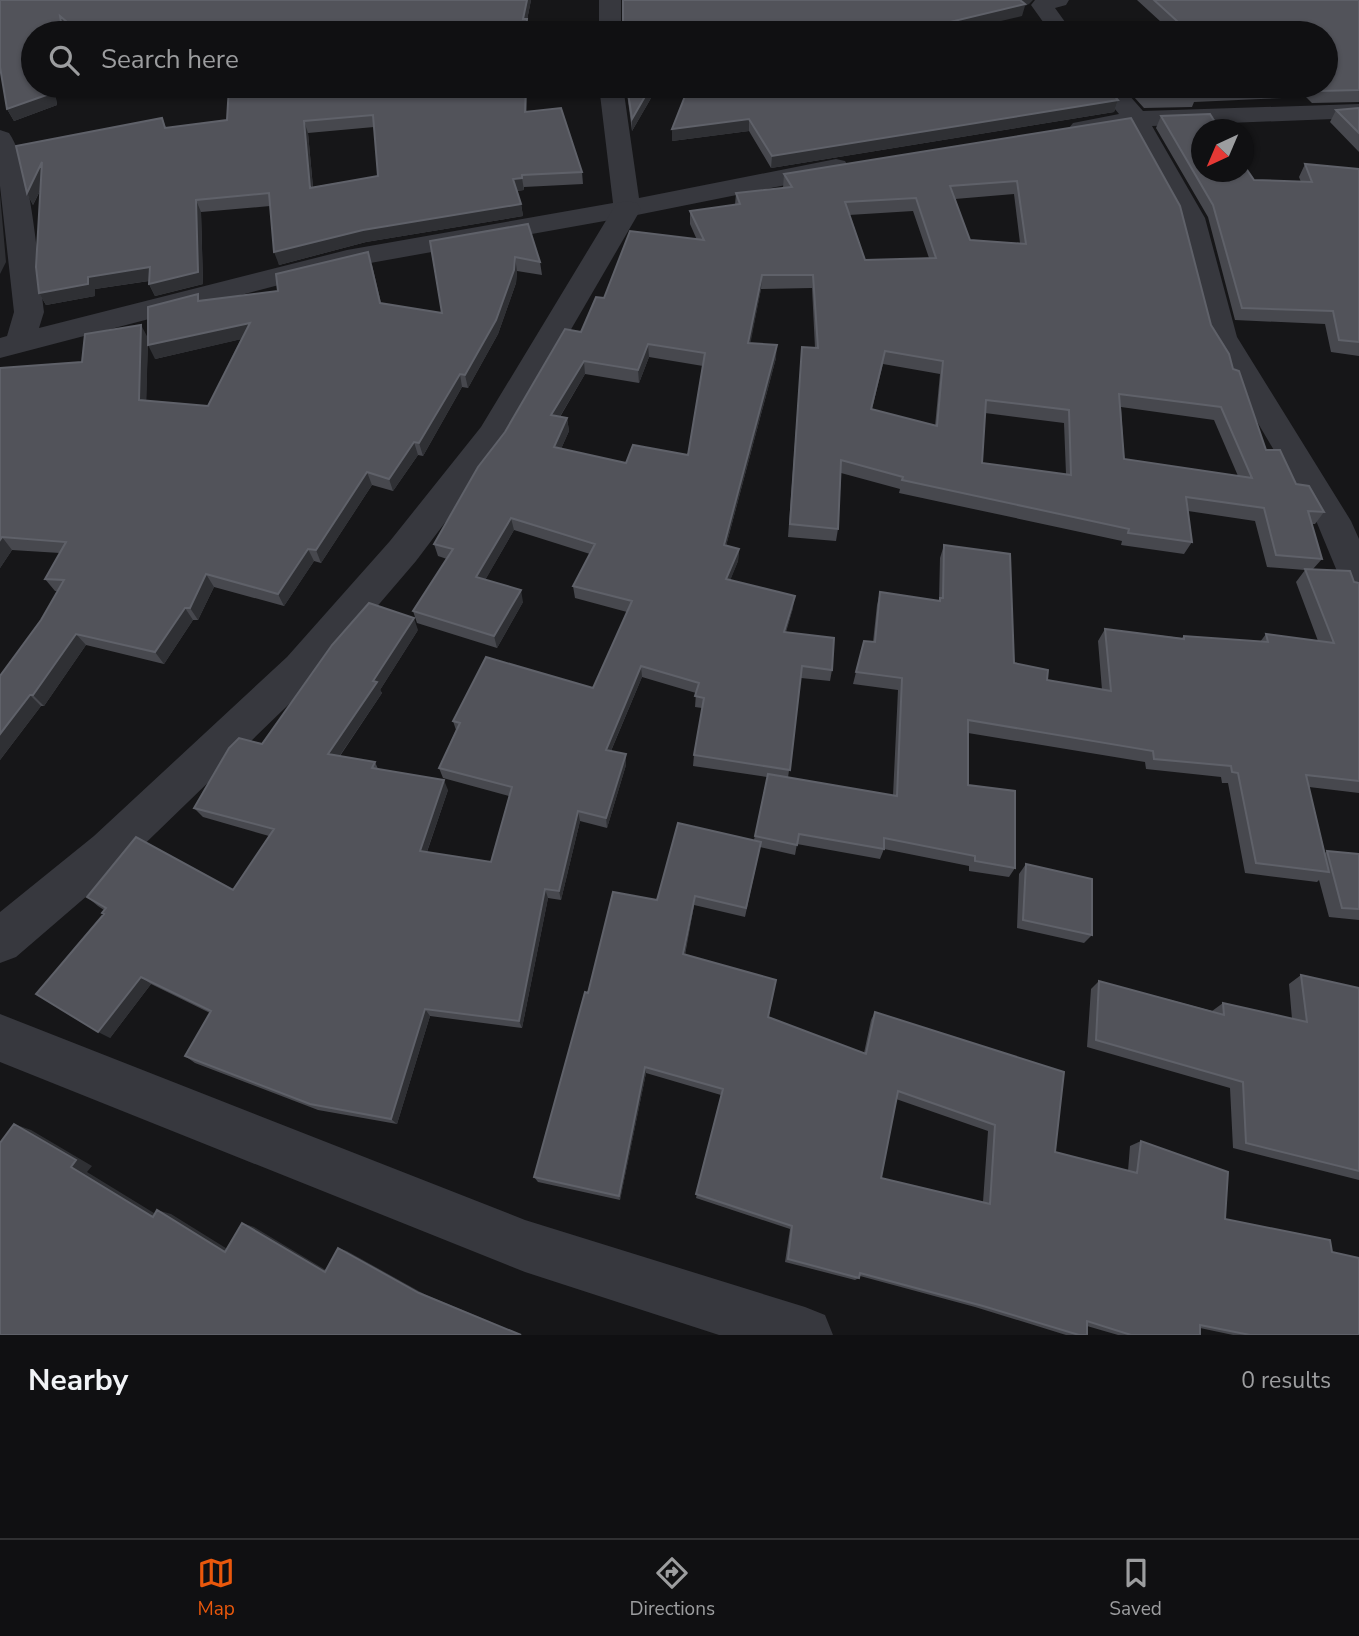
<!DOCTYPE html>
<html lang="en">
<head>
<meta charset="utf-8">
<style>
  body { margin:0; font-family:"Nunito Sans",sans-serif; background:#1e1e20; color:#f1f3f6 }
  .compass { position:absolute; left:1191px; top:119px; width:63px; height:63px; border-radius:50%; background:#101012; box-shadow:0 2px 5px #0004; rotate:224deg }
  .list { margin:0; padding:0; list-style:none }
  h2 { display:flex; justify-content:space-between; align-items:center; height:91px; margin:0; padding:0 28px; font-size:30px }
  h2 small { font-size:23px; font-weight:400; color:#9c9d9f }
  .icon { flex:none; width:38px; height:38px; fill:none; stroke:currentColor; stroke-width:2; stroke-linecap:round; stroke-linejoin:round }
  .map { position:relative; flex:none; width:1359px; height:1335px; overflow:hidden }
  .search { position:absolute; background:#101012; box-shadow:0 2px 5px #0004; left:21px; right:21px; top:21px; height:77px; display:flex; align-items:center; gap:18px; box-sizing:border-box; padding:0 24px; border-radius:38px; color:#9c9d9f; font-size:26px }
  .sheet { height:203px; background:#101012 }
  nav { display:flex; justify-content:space-around; align-items:center; box-sizing:border-box; height:98px; border-top:2px solid #303032; background:#101012; font-size:19px; color:#9c9d9f }
  nav a { display:grid; justify-items:center; gap:4px }
  nav .on { color:#ea580c }
  .map>svg:first-child { display:block }
</style>
</head>
<body>
<div class="map">
<svg width="1359" height="1335" viewBox="0 0 1359 1335">
  <rect width="100%" height="100%" fill="#161618"/>
  <g fill="none" stroke-linecap="round" stroke-linejoin="round">
    <!-- minor -->
    <path fill="#37383e" fill-rule="evenodd" d="M 599,0 L 621,0 L 621,33 L 599,33 Z
      M 1035,0 L 1069,0 L 1066,5 L 1055,8 L 1073,33 L 1051,33 L 1031,5 Z
      M 599,86 L 623,86 L 639,198 L 836,159 L 845,161 L 849,167 L 845,173 L 836,175 L 627,217 L 348,267 L 0,358 L 0,338 L 7,336 L 14,312 L 0,186 L 0,130 L 9,133 C 32,166 38,268 44,312 L 39,328 L 347,250 L 613,203 Z
      M 1096,86 L 1121,86 L 1143,111 L 1359,104 L 1359,118 L 1152,126 L 1205,218 L 1237,337 L 1351,521 L 1359,539 L 1359,597 L 1346,593 L 1317,523 L 1207,337 L 1177,218 L 1128,128 L 1082,136 L 1073,133 L 1069,128 L 1073,123 L 1119,114 Z
      M 0,1014 L 525,1220 L 805,1307 L 825,1315 L 833,1335 L 719,1335 L 525,1272 L 0,1062 Z"/>
    <!-- tertiary -->
    <path fill="#37383e" fill-rule="evenodd" d="M 627,201 L 637,203 L 641,209 L 505,443 L 416,561 L 315,679 L 124,864 L 16,957 L 0,963 L 0,912 L 94,836 L 287,657 L 390,541 L 481,427 L 613,209 L 617,203 Z"/>
  </g>
  <!-- wall -->
  <path fill="#47484e" fill-rule="evenodd" d="M 0,0 L 531,0 L 527,20 L 528,33 L 72,33 L 66,28 L 67,33 L 33,33 L 33,86 L 54,86 L 57,105 L 14,121 L 7,109 Z
    M 1137,0 L 1359,0 L 1359,102 L 1312,103 L 1306,97 L 1194,102 L 1192,107 L 1144,108 L 1124,86 L 1326,86 L 1173,33 Z
    M 229,86 L 527,86 L 527,112 L 582,172 L 583,184 L 524,187 L 524,190 L 517,191 L 521,204 L 523,216 L 366,242 L 279,265 L 270,206 L 201,212 L 203,284 L 155,296 L 149,284 L 149,281 L 95,289 L 95,296 L 46,305 L 39,293 L 40,191 L 33,205 L 27,193 L 162,118 L 166,128 L 227,120 ZM 374,127 L 378,176 L 313,187 L 308,133 Z
    M 626,86 L 658,86 L 632,131 Z
    M 689,86 L 1118,100 L 1114,112 L 771,168 L 749,131 L 672,141 Z
    M 1359,108 L 1359,152 L 1330,122 L 1336,110 Z
    M 1161,116 L 1254,180 L 1301,182 L 1299,177 L 1305,164 L 1359,169 L 1359,356 L 1331,352 L 1325,324 L 1235,320 L 1208,217 L 1156,128 Z
    M 1131,118 L 1211,325 L 1233,369 L 1266,450 L 1296,484 L 1324,512 L 1315,524 L 1312,524 L 1322,559 L 1313,569 L 1359,583 L 1359,793 L 1309,787 L 1325,853 L 1327,851 L 1359,854 L 1359,920 L 1329,917 L 1319,880 L 1317,882 L 1245,873 L 1228,783 L 1222,783 L 1221,777 L 1146,769 L 1145,762 L 968,733 L 968,785 L 1015,868 L 1009,877 L 969,871 L 969,866 L 884,849 L 880,859 L 797,844 L 795,855 L 760,847 L 745,917 L 694,905 L 685,955 L 768,1017 L 864,1053 L 871,1020 L 875,1012 L 1055,1152 L 1128,1171 L 1130,1146 L 1141,1141 L 1225,1219 L 1332,1252 L 1359,1335 L 1233,1335 L 1200,1328 L 1200,1335 L 1118,1335 L 1087,1326 L 1087,1335 L 1066,1335 L 975,1307 L 860,1276 L 859,1278 L 855,1280 L 785,1262 L 790,1229 L 696,1198 L 721,1095 L 646,1073 L 620,1200 L 538,1182 L 534,1177 L 588,993 L 657,900 L 754,840 L 767,777 L 693,766 L 694,755 L 702,708 L 695,707 L 696,693 L 642,677 L 611,751 L 626,754 L 626,765 L 607,828 L 580,821 L 561,900 L 548,898 L 522,1028 L 430,1016 L 397,1124 L 318,1110 L 195,1063 L 185,1056 L 210,1013 L 151,984 L 110,1038 L 103,914 L 104,910 L 98,906 L 87,897 L 233,890 L 269,836 L 203,817 L 194,808 L 262,744 L 418,630 L 380,690 L 382,693 L 340,756 L 375,762 L 378,769 L 448,790 L 427,852 L 491,862 L 509,796 L 443,778 L 439,768 L 456,730 L 453,721 L 593,688 L 627,612 L 575,598 L 573,586 L 590,554 L 514,530 L 485,580 L 523,602 L 497,648 L 417,623 L 413,611 L 447,559 L 438,556 L 434,544 L 604,298 L 697,240 L 690,224 L 690,211 L 735,205 L 736,193 L 783,188 L 784,174 ZM 1014,194 L 1020,243 L 970,240 L 955,199 ZM 913,211 L 929,258 L 865,260 L 849,215 ZM 812,288 L 815,348 L 802,347 L 788,537 L 836,541 L 838,529 L 841,473 L 900,489 L 899,493 L 1122,541 L 1121,545 L 1184,554 L 1192,542 L 1188,511 L 1255,521 L 1267,567 L 1305,570 L 1296,582 L 1318,641 L 1266,634 L 1260,642 L 1184,636 L 1182,638 L 1105,629 L 1098,641 L 1102,690 L 1047,680 L 1014,663 L 944,545 L 940,558 L 939,601 L 880,592 L 877,605 L 873,642 L 864,641 L 853,684 L 898,690 L 893,796 L 788,778 L 801,678 L 830,681 L 832,670 L 786,632 L 793,608 L 730,580 L 738,561 L 739,549 L 726,546 L 776,358 L 750,343 L 761,289 ZM 649,357 L 703,366 L 688,455 L 626,463 L 561,449 L 569,431 L 567,418 L 560,417 L 585,374 L 639,383 ZM 883,364 L 940,374 L 935,426 L 872,409 ZM 1121,407 L 1214,420 L 1238,476 L 1124,459 ZM 985,413 L 1064,423 L 1066,474 L 982,463 ZM 896,1099 L 988,1131 L 983,1202 L 881,1178 Z
    M 430,241 L 540,262 L 542,275 L 517,271 L 516,283 L 498,334 L 468,388 L 462,387 L 423,456 L 418,455 L 393,491 L 372,485 L 321,563 L 314,561 L 284,606 L 214,587 L 198,620 L 193,620 L 164,664 L 86,645 L 44,706 L 41,706 L 0,760 L 0,676 L 41,620 L 58,591 L 55,591 L 45,579 L 60,553 L 12,550 L 0,568 L 0,368 L 82,362 L 148,338 L 146,401 L 208,406 L 241,339 L 155,359 L 201,300 L 278,291 L 372,265 L 381,303 L 442,313 Z
    M 1026,864 L 1092,935 L 1084,943 L 1017,928 L 1019,874 Z
    M 1301,975 L 1359,988 L 1359,1180 L 1233,1148 L 1230,1088 L 1087,1047 L 1091,989 L 1099,981 L 1212,1011 L 1223,1003 L 1292,1019 L 1289,984 Z"/>
  <!-- shaded-wall -->
  <path fill="#2f3034" d="M 527,0 L 531,0 L 527,20 L 528,33 L 526,33 L 523,19 Z
    M 1016,0 L 1033,0 L 1029,4 L 1025,6 L 1022,16 L 950,33 L 904,33 Z
    M 60,16 L 66,28 L 67,33 L 63,33 Z
    M 50,86 L 54,86 L 57,105 L 14,121 L 7,109 Z
    M 526,86 L 527,86 L 527,124 L 525,112 Z
    M 651,86 L 658,86 L 632,131 L 632,119 Z
    M 1118,100 L 1114,112 L 771,168 L 772,156 Z
    M 749,119 L 749,131 L 672,141 L 672,129 Z
    M 304,121 L 308,133 L 314,200 L 310,188 Z
    M 42,162 L 48,174 L 33,205 L 27,193 Z
    M 522,178 L 524,190 L 515,191 L 513,179 Z
    M 0,194 L 6,262 L 0,274 Z
    M 196,200 L 201,212 L 203,284 L 155,296 L 149,284 Z
    M 521,204 L 523,216 L 366,242 L 279,265 L 274,252 L 363,230 Z
    M 515,257 L 517,271 L 516,283 L 498,334 L 468,388 L 465,375 Z
    M 150,267 L 155,280 L 95,289 L 95,296 L 46,305 L 39,293 L 88,277 Z
    M 762,275 L 761,289 L 748,356 L 748,343 Z
    M 250,323 L 255,336 L 155,359 L 148,345 Z
    M 141,325 L 148,338 L 146,413 L 139,400 Z
    M 648,344 L 649,357 L 639,383 L 638,370 Z
    M 777,345 L 776,358 L 723,557 L 724,545 Z
    M 584,361 L 585,374 L 553,428 L 551,415 Z
    M 460,374 L 462,387 L 423,456 L 419,443 Z
    M 567,418 L 569,431 L 556,460 L 554,447 Z
    M 414,442 L 418,455 L 393,491 L 389,479 Z
    M 367,472 L 372,485 L 321,563 L 316,550 Z
    M 511,518 L 514,530 L 480,589 L 476,577 Z
    M 2,537 L 12,550 L 0,568 L 0,540 Z
    M 308,549 L 314,561 L 284,606 L 278,594 Z
    M 739,549 L 738,561 L 726,591 L 726,579 Z
    M 206,574 L 214,587 L 198,620 L 190,608 Z
    M 521,590 L 523,602 L 497,648 L 494,636 Z
    M 795,596 L 793,608 L 782,643 L 784,632 Z
    M 185,608 L 193,620 L 164,664 L 155,652 Z
    M 414,618 L 418,630 L 380,690 L 382,693 L 334,764 L 328,754 L 373,681 Z
    M 76,634 L 86,645 L 44,706 L 33,695 Z
    M 641,666 L 642,677 L 607,760 L 606,750 Z
    M 30,695 L 41,706 L 0,760 L 0,734 Z
    M 626,754 L 626,765 L 607,828 L 606,818 Z
    M 444,780 L 448,790 L 424,860 L 420,851 Z
    M 578,811 L 580,821 L 561,900 L 559,891 Z
    M 545,889 L 548,898 L 522,1028 L 519,1021 Z
    M 695,896 L 694,905 L 683,963 L 683,954 Z
    M 141,977 L 151,984 L 110,1038 L 98,1032 Z
    M 425,1009 L 430,1016 L 397,1124 L 391,1119 Z
    M 645,1067 L 646,1073 L 620,1200 L 619,1196 Z
    M 14,1124 L 31,1130 L 92,1166 L 87,1172 L 167,1221 L 153,1217 L 71,1167 Z
    M 157,1210 L 171,1214 L 237,1255 L 225,1252 Z
    M 242,1223 L 254,1227 L 334,1275 L 325,1272 Z
    M 338,1248 L 347,1251 L 426,1295 L 523,1335 L 419,1293 Z"/>
  <!-- building -->
  <path fill="#52535a" stroke="#5f6169" stroke-width="2" fill-rule="evenodd" d="M 0,0 L 527,0 L 523,19 L 527,19 L 526,33 L 80,33 L 60,16 L 63,33 L 33,33 L 33,86 L 50,86 L 52,93 L 7,109 L 0,67 Z
    M 623,0 L 1020,0 L 1025,4 L 904,33 L 611,33 L 608,24 L 620,24 L 623,21 Z
    M 1154,0 L 1359,0 L 1359,90 L 1318,91 L 1313,86 L 1326,86 L 1326,33 L 1171,33 L 1188,31 Z
    M 229,86 L 526,86 L 525,112 L 561,108 L 582,172 L 522,175 L 522,178 L 513,179 L 521,204 L 363,230 L 274,252 L 269,193 L 196,200 L 198,272 L 149,284 L 150,267 L 88,277 L 88,284 L 39,293 L 36,267 L 42,162 L 27,193 L 16,146 L 162,118 L 165,128 L 227,120 ZM 373,115 L 378,176 L 310,188 L 304,121 Z
    M 627,86 L 651,86 L 632,119 Z
    M 689,86 L 1106,86 L 1118,100 L 772,156 L 749,119 L 672,129 Z
    M 1139,86 L 1290,86 L 1194,90 L 1197,95 L 1149,96 Z
    M 1359,108 L 1359,133 L 1336,110 Z
    M 1210,114 L 1220,130 L 1201,130 L 1201,172 L 1243,172 L 1243,164 L 1254,180 L 1312,182 L 1305,164 L 1359,169 L 1359,342 L 1339,340 L 1333,311 L 1242,308 L 1213,205 L 1161,116 Z
    M 1131,118 L 1180,206 L 1211,325 L 1229,354 L 1233,369 L 1239,371 L 1266,450 L 1280,450 L 1296,484 L 1309,486 L 1324,512 L 1308,511 L 1322,559 L 1276,555 L 1264,508 L 1186,497 L 1192,542 L 1128,533 L 1129,529 L 902,480 L 903,477 L 841,460 L 838,529 L 790,524 L 802,347 L 818,348 L 813,275 L 762,275 L 748,343 L 777,345 L 724,545 L 739,549 L 726,579 L 795,596 L 784,632 L 834,638 L 832,670 L 802,666 L 790,770 L 694,755 L 704,698 L 695,696 L 699,683 L 641,666 L 606,750 L 626,754 L 606,818 L 578,811 L 559,891 L 545,889 L 519,1021 L 425,1009 L 391,1119 L 310,1104 L 185,1056 L 211,1011 L 141,977 L 98,1032 L 36,994 L 104,914 L 102,913 L 106,908 L 87,897 L 136,837 L 233,890 L 274,829 L 194,808 L 229,748 L 239,738 L 262,744 L 332,645 L 369,603 L 414,618 L 373,681 L 377,682 L 328,754 L 375,762 L 372,768 L 444,780 L 420,851 L 491,862 L 512,787 L 439,768 L 460,723 L 453,721 L 486,657 L 593,688 L 632,601 L 573,586 L 595,544 L 511,518 L 476,577 L 521,590 L 494,636 L 413,611 L 453,549 L 434,544 L 478,467 L 505,432 L 565,329 L 581,332 L 596,297 L 604,298 L 630,231 L 704,240 L 690,211 L 740,204 L 736,193 L 792,187 L 784,174 ZM 1017,181 L 1026,244 L 970,240 L 950,186 ZM 916,198 L 936,258 L 865,260 L 845,202 ZM 648,344 L 705,353 L 688,455 L 633,445 L 626,463 L 554,447 L 567,418 L 551,415 L 584,361 L 638,370 ZM 885,351 L 943,361 L 937,426 L 871,409 ZM 1119,394 L 1221,407 L 1252,478 L 1124,459 ZM 986,400 L 1069,410 L 1071,475 L 982,463 Z
    M 528,224 L 540,262 L 515,257 L 514,270 L 496,320 L 465,375 L 460,374 L 419,443 L 414,442 L 389,479 L 367,472 L 316,550 L 308,549 L 278,594 L 206,574 L 190,608 L 185,608 L 155,652 L 76,634 L 33,695 L 30,695 L 0,734 L 0,676 L 41,620 L 64,580 L 45,579 L 66,542 L 2,537 L 0,540 L 0,368 L 82,362 L 85,334 L 141,325 L 139,400 L 208,406 L 250,323 L 148,345 L 148,307 L 198,294 L 198,301 L 278,291 L 276,274 L 368,252 L 380,303 L 442,313 L 430,241 Z
    M 944,545 L 1010,554 L 1014,663 L 1048,670 L 1047,680 L 1111,691 L 1105,629 L 1184,639 L 1184,636 L 1268,642 L 1266,634 L 1334,643 L 1305,569 L 1350,571 L 1354,582 L 1359,583 L 1359,781 L 1306,775 L 1329,872 L 1256,863 L 1238,773 L 1232,772 L 1231,766 L 1154,759 L 1153,751 L 968,720 L 968,785 L 1015,791 L 1015,868 L 975,861 L 975,856 L 884,838 L 884,849 L 799,834 L 797,845 L 755,836 L 768,774 L 897,796 L 902,678 L 856,672 L 864,641 L 875,642 L 880,592 L 940,601 L 940,598 L 943,598 Z
    M 678,823 L 761,842 L 746,908 L 695,896 L 683,954 L 776,980 L 768,1017 L 866,1054 L 875,1012 L 1064,1072 L 1055,1152 L 1137,1173 L 1141,1141 L 1228,1172 L 1225,1219 L 1330,1240 L 1332,1252 L 1359,1258 L 1359,1335 L 1250,1335 L 1200,1325 L 1200,1335 L 1131,1335 L 1087,1321 L 1087,1335 L 1079,1335 L 983,1306 L 860,1273 L 859,1278 L 788,1259 L 792,1226 L 696,1194 L 723,1089 L 645,1067 L 619,1196 L 534,1177 L 585,992 L 588,993 L 613,892 L 657,900 ZM 898,1091 L 995,1125 L 990,1204 L 881,1178 Z
    M 1327,851 L 1359,854 L 1359,909 L 1342,908 Z
    M 1026,864 L 1092,879 L 1092,935 L 1023,920 Z
    M 1301,975 L 1359,988 L 1359,1171 L 1246,1143 L 1243,1082 L 1096,1040 L 1099,981 L 1224,1015 L 1223,1003 L 1307,1022 Z
    M 14,1124 L 76,1160 L 71,1167 L 153,1217 L 157,1210 L 225,1252 L 242,1223 L 325,1272 L 338,1248 L 419,1293 L 521,1335 L 0,1335 L 0,1143 Z"/>
</svg>
<svg class="compass" viewBox="-18 -18 36 36"><path d="M0-13l5 13h-10z" fill="#e53935"/><path d="M0 13l5-13h-10z" fill="#9c9d9f"/></svg>
<div class="search"><svg class="icon" aria-label="search" viewBox="0 0 24 24"><circle cx="10" cy="10" r="6"/><path d="M15 15l6 6"/></svg>Search here</div>
</div>
<section class="sheet">
<h2>Nearby<small>0 results</small></h2>
<ul class="list">
</ul>
</section>
<nav>
<a class="on"><svg class="icon" aria-label="map" viewBox="0 0 24 24"><path d="M3 6l6-2 6 2 6-2v14l-6 2-6-2-6 2zM9 4v14M15 6v14"/></svg>Map</a>
<a><svg class="icon" aria-label="directions" viewBox="0 0 24 24"><path d="M12 3l9 9-9 9-9-9zM9 14v-3h6M13 9l2 2-2 2"/></svg>Directions</a>
<a><svg class="icon" aria-label="saved" viewBox="0 0 24 24"><path d="M7 4h10v16l-5-4-5 4z"/></svg>Saved</a>
</nav>
</body>
</html>
